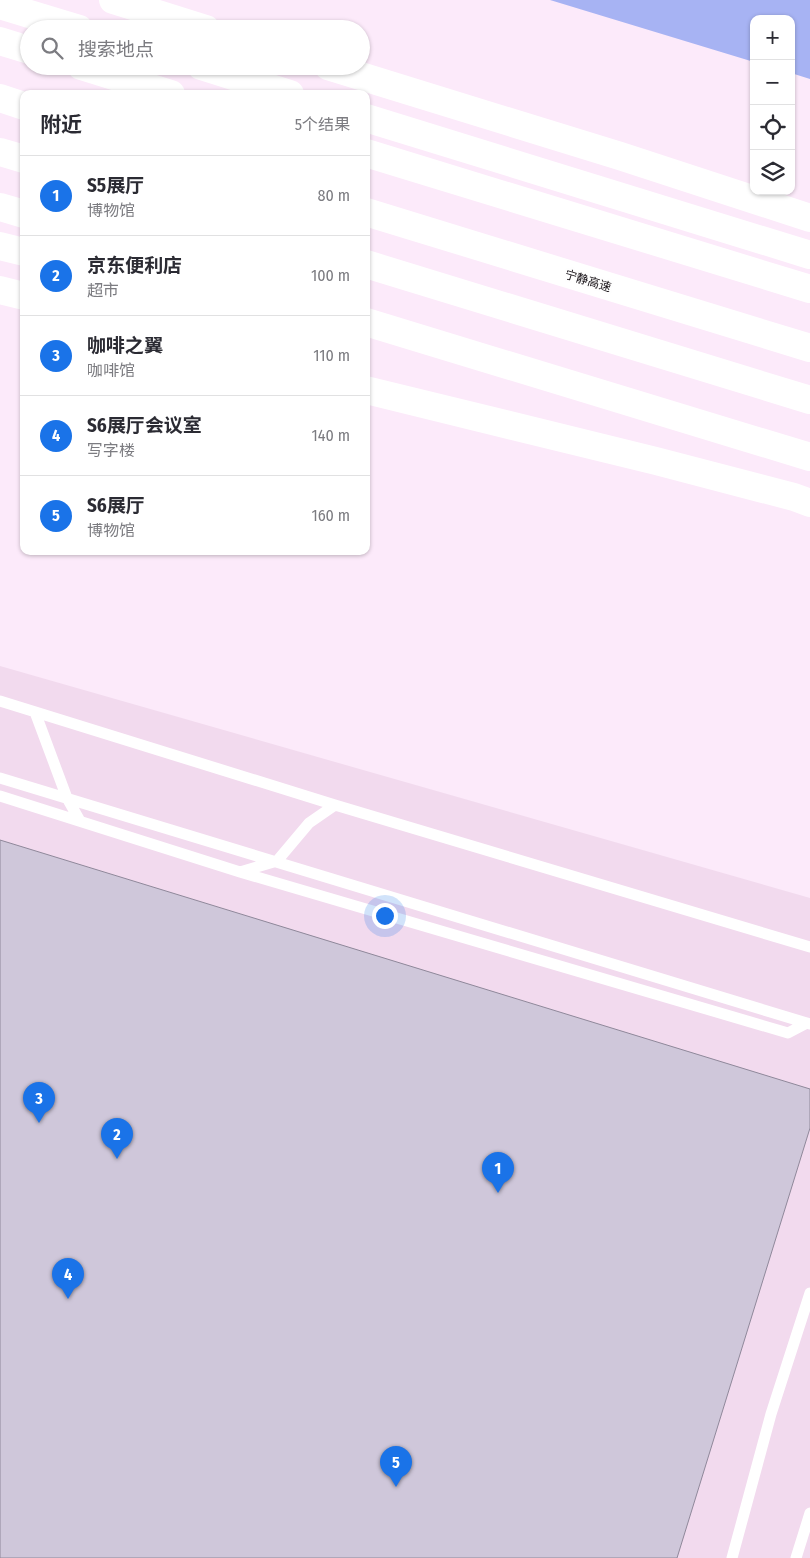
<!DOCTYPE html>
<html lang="zh">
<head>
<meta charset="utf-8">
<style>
  body { margin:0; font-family:"Fira Sans Condensed","Noto Sans SC",sans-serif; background:#f2f2f3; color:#2b2b33 }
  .controls { position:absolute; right:15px; top:15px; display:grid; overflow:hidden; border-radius:10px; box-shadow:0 1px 4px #0004 }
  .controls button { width:45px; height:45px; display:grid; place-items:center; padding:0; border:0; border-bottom:1px solid #e1e1e2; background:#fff; color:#2b2b33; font:25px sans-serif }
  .you { position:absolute; left:384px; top:915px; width:18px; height:18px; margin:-12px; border:4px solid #fff; border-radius:50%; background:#1a73e8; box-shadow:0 0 0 8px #1a73e833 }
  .badge { display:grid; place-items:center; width:32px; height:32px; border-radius:50%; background:#1a73e8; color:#fff; font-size:16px; font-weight:700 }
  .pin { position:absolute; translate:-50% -41px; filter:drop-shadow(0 1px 2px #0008) }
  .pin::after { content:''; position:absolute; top:26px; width:18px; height:15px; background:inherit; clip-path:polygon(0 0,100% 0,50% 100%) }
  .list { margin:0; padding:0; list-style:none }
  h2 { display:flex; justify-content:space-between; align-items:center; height:65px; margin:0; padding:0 20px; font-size:21px }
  h2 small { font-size:16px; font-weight:400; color:#7c7c81 }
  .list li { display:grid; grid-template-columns:32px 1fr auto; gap:15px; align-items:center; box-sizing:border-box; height:80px; padding:0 20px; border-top:1px solid #e1e1e2 }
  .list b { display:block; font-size:19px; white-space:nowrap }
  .list p { margin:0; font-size:16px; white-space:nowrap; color:#7c7c81 }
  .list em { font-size:16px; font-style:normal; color:#7c7c81 }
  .icon { flex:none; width:28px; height:28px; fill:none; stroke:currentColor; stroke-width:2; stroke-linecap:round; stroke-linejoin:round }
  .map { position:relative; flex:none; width:810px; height:1558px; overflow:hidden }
  .search { position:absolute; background:#fff; box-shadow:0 1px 4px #0004; left:20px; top:20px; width:350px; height:55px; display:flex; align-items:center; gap:12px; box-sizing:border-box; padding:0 18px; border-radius:28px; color:#7c7c81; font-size:19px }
  .panel { position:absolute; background:#fff; box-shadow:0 1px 4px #0004; left:20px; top:90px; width:350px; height:465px; border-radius:10px }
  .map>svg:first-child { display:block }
</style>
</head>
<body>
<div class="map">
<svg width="810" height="1558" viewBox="0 0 810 1558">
  <rect width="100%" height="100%" fill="#fceafa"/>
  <!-- built -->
  <path fill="#f2daee" d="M 0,666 L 810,898 L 810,1558 L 0,1558 Z"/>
  <!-- water -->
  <path fill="#a7b3f3" d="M 550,0 L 810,0 L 810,79 L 791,73 L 791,19 L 754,19 L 754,62 Z"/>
  <!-- building -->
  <path fill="#cfc7da" stroke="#8f889a" d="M 0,840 L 810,1089 L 810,1128 L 677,1558 L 0,1558 Z"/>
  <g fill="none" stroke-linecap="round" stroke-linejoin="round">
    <!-- service -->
    <path stroke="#fff" stroke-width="11" d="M 0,701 L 335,805 L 810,947
      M 35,712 L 67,798 L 80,821
      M 0,778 L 810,1024
      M 0,796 L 240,872 L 788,1033 L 807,1023
      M 240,872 L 277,861 L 309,823 L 335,805
      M 732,1558 L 771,1414 L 810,1293
      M 796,1558 L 810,1513"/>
    <!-- tertiary -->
    <path stroke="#fff" stroke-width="28" d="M 0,5 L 79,29
      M 201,66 L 290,94
      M 366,118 L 810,255"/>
    <!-- trunk -->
    <path stroke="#fff" stroke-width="28" d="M 113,0 L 206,29
      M 0,41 L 29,50
      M 81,66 L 171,94
      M 328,66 L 620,156 L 810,218
      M 366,153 L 810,289
      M 0,207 L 24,214
      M 0,246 L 24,252
      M 0,290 L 24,296
      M 366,322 L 810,457
      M 366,390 L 656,461 L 794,497 L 810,503"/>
    <!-- motorway -->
    <path stroke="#fff" stroke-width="28" d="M 0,98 L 24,106
      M 0,152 L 24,159
      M 366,212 L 810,348
      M 366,264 L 810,400"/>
  </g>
  <g text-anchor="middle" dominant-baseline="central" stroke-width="5" stroke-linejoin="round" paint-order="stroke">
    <!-- street labels -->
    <g font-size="12" fill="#150f14" stroke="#fefefe">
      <text transform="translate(588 281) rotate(17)">宁静高速</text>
    </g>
  </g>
</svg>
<div class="controls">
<button>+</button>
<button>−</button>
<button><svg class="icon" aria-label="locate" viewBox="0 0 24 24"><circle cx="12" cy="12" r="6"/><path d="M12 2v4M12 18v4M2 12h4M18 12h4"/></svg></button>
<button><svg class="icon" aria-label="layers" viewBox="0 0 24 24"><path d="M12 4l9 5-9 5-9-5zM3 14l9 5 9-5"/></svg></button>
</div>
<div class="you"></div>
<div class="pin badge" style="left:498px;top:1193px">1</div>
<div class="pin badge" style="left:117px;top:1159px">2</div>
<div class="pin badge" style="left:39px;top:1123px">3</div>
<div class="pin badge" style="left:68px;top:1299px">4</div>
<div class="pin badge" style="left:396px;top:1487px">5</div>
<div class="search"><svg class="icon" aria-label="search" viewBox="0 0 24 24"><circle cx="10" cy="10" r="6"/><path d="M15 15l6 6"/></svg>搜索地点</div>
<section class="panel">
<h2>附近<small>5个结果</small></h2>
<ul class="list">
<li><span class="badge">1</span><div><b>S5展厅</b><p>博物馆</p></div><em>80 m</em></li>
<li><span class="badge">2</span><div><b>京东便利店</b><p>超市</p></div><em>100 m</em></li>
<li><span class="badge">3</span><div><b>咖啡之翼</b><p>咖啡馆</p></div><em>110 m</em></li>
<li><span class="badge">4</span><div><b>S6展厅会议室</b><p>写字楼</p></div><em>140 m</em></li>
<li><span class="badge">5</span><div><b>S6展厅</b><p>博物馆</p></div><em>160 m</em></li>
</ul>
</section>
</div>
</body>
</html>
